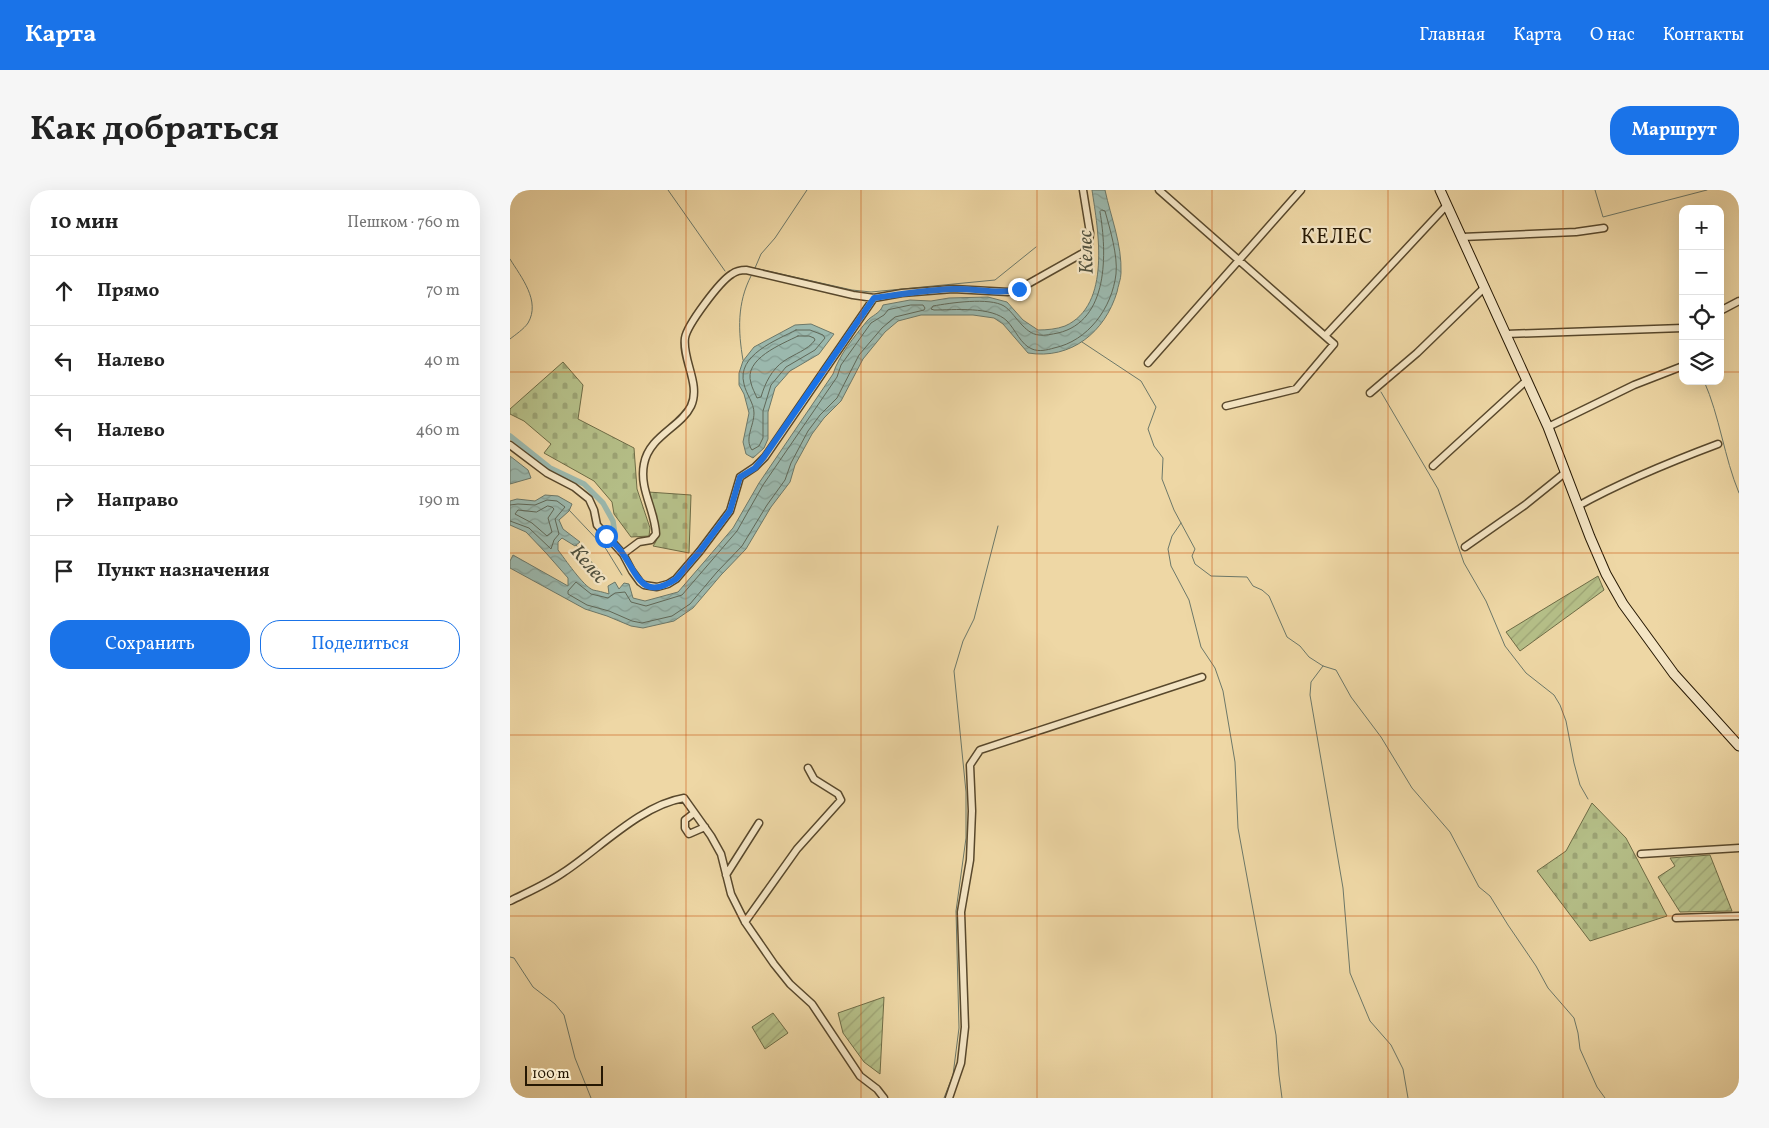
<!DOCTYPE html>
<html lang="ru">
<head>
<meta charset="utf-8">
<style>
  body { margin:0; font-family:Vollkorn,serif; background:#f6f6f6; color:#222 }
  .controls { position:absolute; right:15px; top:15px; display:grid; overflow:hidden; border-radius:10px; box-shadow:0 5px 20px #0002 }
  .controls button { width:45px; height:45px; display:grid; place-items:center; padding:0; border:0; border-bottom:1px solid #e0e0e0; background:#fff; color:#222; font:25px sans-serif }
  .scale { position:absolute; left:15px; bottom:12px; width:78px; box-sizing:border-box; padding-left:5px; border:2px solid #261803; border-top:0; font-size:14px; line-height:18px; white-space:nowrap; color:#261803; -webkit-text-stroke:4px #f4e5c4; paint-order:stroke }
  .stop { position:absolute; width:15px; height:15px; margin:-11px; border:4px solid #1a73e8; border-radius:50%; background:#fff }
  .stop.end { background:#1a73e8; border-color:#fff; box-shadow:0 1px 5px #0008 }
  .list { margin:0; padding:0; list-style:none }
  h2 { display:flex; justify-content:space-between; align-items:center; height:65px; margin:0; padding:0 20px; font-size:21px }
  h2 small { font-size:16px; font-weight:400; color:#767676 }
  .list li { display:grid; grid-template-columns:32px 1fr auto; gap:15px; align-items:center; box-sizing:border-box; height:70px; padding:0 20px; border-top:1px solid #e0e0e0 }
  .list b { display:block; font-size:19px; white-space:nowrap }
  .list em { font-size:16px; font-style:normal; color:#767676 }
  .actions { display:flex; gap:10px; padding:15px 20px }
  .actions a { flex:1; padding:11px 0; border:1px solid #1a73e8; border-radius:20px; text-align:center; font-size:18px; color:#1a73e8 }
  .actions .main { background:#1a73e8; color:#fff }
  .icon { flex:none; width:28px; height:28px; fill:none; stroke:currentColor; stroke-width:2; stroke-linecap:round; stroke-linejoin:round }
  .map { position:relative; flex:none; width:1229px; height:908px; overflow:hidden; border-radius:20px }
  header { display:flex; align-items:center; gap:30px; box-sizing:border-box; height:70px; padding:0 25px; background:#1a73e8; color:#fff }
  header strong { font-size:24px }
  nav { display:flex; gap:28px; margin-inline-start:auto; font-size:18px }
  .intro { display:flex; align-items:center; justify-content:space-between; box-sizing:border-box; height:120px; padding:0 30px }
  h1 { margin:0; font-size:35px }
  .button { padding:12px 22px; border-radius:20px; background:#1a73e8; color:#fff; font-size:18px; font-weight:700 }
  main { display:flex; gap:30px; padding:0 30px }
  aside { flex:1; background:#fff; border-radius:20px; box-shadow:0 5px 20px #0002 }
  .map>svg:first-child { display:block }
</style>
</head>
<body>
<header>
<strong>Карта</strong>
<nav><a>Главная</a><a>Карта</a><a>О нас</a><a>Контакты</a></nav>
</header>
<div class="intro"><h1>Как добраться</h1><a class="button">Маршрут</a></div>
<main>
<aside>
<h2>10 мин<small>Пешком · 760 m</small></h2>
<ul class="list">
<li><svg class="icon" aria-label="ahead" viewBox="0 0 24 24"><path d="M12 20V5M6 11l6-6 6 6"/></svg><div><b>Прямо</b></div><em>70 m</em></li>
<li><svg class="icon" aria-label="left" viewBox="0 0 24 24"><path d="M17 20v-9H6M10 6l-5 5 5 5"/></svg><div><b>Налево</b></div><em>40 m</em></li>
<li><svg class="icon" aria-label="left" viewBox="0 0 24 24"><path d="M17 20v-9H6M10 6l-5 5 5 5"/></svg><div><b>Налево</b></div><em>460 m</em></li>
<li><svg class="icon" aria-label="right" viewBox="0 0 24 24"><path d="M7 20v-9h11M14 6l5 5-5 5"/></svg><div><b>Направо</b></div><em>190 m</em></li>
<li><svg class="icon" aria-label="arrive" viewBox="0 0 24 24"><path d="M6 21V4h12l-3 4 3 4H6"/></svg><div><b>Пункт назначения</b></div></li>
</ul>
<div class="actions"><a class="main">Сохранить</a><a>Поделиться</a></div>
</aside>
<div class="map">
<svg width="1229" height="908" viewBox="0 0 1229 908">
  <defs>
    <pattern id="cemetery-stones" width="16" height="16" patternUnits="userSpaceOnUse" patternTransform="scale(1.25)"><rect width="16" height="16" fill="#b5bf88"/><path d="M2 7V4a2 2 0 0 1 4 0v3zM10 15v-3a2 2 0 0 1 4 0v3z" fill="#9ca374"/></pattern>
    <pattern id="garden-furrows" width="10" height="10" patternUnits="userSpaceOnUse" patternTransform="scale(1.25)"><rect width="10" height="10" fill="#b5bf88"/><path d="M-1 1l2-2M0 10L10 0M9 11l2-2" fill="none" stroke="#9ca374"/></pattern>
    <pattern id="water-waves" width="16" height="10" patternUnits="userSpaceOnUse" patternTransform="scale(1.25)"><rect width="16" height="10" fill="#9bb8ad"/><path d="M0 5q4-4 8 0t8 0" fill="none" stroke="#859d93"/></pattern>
  </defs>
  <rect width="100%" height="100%" fill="#eed7a5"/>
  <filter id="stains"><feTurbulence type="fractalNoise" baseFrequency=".004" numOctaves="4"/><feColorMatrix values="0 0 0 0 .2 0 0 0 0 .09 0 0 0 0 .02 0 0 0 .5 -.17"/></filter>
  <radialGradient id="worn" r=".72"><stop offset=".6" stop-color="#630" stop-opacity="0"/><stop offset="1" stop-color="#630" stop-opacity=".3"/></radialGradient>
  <!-- cemetery -->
  <path fill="url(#cemetery-stones)" stroke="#6e6c46" d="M 53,172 L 73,195 L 68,229 L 124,258 L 127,299 L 140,338 L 139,346 L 121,347 L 104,324 L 102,312 L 84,291 L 34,263 L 41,254 L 14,231 L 0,224 L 0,219 Z
    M 138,302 L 181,305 L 179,363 L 143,356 C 155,341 143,318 138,302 Z
    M 1082,613 L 1116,648 L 1157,726 L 1080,751 L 1027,681 L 1056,661 Z"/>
  <!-- garden -->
  <path fill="url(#garden-furrows)" stroke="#6e6c46" d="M 1088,386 L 1094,400 L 1010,461 L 996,442 Z
    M 1200,665 L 1222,721 L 1170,722 L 1148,687 L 1165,676 L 1160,668 Z
    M 374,807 L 370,884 L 354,872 L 333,843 L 328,823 Z
    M 263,823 L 278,843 L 255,859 L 242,837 Z"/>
  <!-- water -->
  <path fill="url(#water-waves)" stroke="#6c7869" d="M 582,0 L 595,0 C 601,28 612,54 611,83 C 611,89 608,96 607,102 C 595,142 561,170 518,163 L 493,134 L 484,128 L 463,125 L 411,125 L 388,131 L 375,142 L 353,169 L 331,211 L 314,228 L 302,244 L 285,275 L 280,292 L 261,317 L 236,359 L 211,385 L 183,418 L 164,431 L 133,438 L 121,436 L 97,426 L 75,419 L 0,378 L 0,371 L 3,365 L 58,396 L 58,388 L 36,363 L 16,342 L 0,335 L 0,311 L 7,309 L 25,311 L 35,305 L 48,306 L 62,314 L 59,321 L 49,330 L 53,339 L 70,352 L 65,356 L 52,348 L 48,352 L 48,360 C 55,369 73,396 83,400 C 88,401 93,402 99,404 L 98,396 L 105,392 L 109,399 L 114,393 L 119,394 L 123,408 L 135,411 L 168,402 L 194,372 L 223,338 L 249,293 L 323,184 C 329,165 344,147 357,131 C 362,125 370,124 373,115 L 400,110 L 421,111 L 439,108 L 478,107 L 497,112 L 513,130 L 528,140 C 537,140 547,139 555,136 C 602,115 588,40 582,0 Z
    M 301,134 L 324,144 L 309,164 L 280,181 L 265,198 L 258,222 L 258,249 L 254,258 L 243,268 L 236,264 L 233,252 L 239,223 L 234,204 L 229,195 L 229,183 L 233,171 L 244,157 L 285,135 Z
    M 0,266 L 18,280 L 21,288 L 0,294 Z"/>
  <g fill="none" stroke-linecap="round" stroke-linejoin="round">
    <!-- shore -->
    <path stroke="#606858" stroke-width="1" d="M 592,20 L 595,21 C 600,39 608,66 606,84 C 602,118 578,151 544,158 C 537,160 529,162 522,159 C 511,155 505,139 497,131 C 482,116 444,120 424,120 L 421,119 L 423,116 C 440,113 479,107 494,116 C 505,123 514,144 529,145 C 535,146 542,144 548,143 C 599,131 597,63 590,22 Z
      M 401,115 L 413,115 L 415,118 L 414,120 L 385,127 L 372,138 L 349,165 L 327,208 L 310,225 L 298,241 L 281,273 L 275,290 L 257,315 L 232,356 L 207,382 L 180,414 L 162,426 L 132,433 L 122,431 L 99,421 L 77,415 L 58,404 L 58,401 L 66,392 L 81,404 L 98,408 L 105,403 L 115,402 L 121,412 L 136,416 L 172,405 L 227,341 L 253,295 L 327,187 L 331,175 L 361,133 L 374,125 L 378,120 Z
      M 286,140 L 300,140 L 313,145 L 315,148 L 305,160 L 276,177 L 261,195 L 253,221 L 253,248 L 249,256 L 242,260 C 234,249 244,236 244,223 C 244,213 236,204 234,194 C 226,165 267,150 286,140 Z
      M 288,146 L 299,146 L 304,148 L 305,150 C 298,160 284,164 274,171 C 262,179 255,193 251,207 L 247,208 C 245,203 242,198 241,193 C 233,169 272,154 288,146 Z
      M 0,315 L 8,314 L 25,315 L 37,310 L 47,311 L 55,317 L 45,329 L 49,344 L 44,350 L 41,359 L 19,338 L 0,331
      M 38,316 L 42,317 L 44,319 L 38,328 L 42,342 L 37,346 L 22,333 L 5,324 L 8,320 L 26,322 Z"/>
    <!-- stream -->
    <path stroke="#6c7869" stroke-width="1" d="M 158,0 L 215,81
      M 1085,0 L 1093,27 L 1197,0
      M 0,69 C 11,87 31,111 18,133 C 14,139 5,145 0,149
      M 244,78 L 342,100 L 361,102 L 485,90 L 526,57
      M 245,78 L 251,64 L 265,48 L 297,0
      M 572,152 L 631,191 L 646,217 L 638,239 L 644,256 L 653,268 L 652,289 L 664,320 L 685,359 L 682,366 L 685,374 L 701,386 L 737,387 L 743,396 L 752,400 L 759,406 L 777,447 L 790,456 L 799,467 L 813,476 L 826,480 L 841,507 L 871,547 L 902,598 L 940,642 L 969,697 L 980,706 L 998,735 L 1026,776 L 1038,798 L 1064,828 L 1068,843 L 1070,859 L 1087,897 L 1095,908
      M 233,170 C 228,141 227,113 241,86
      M 1194,191 C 1210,227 1214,267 1229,303
      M 871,202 L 928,299 L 954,373 L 976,411 L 995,456 L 1016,483 L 1044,505 L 1050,515 L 1056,531 L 1064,573 L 1070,595 L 1078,609
      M 59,320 L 96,359 L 112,385
      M 671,333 L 662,346 L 658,359 L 661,376 L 679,410 L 691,457 L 705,478 L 713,501 L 725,572 L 728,638 L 766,845 L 769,885 L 772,908
      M 66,355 L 96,388
      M 813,476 L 801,492 L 800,505 L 833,698 L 840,783 L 860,831 L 881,855 L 893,879 L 898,908
      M 0,767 L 4,768 L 23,797 L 45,814 L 54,825 L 65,868 L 81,908
      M 434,908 L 443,885 L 449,838 L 446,721 L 456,648 L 456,602 L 444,481 L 453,451 L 464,429 L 488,336"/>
    <!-- canal -->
    <path stroke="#9bb8ad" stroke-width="5.5" d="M 0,246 L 40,278 L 74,294 L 93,313 L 103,331 L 105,345"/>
    <!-- minor casing -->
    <g stroke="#58482c" stroke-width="9">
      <path id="minor" d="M 649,0 L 824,154 L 786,199 L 716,216
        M 952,47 L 1066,42 L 1094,38
        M 1210,121 L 1229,111
        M 996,144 L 1173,138
        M 815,146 L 937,15
        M 638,173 L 791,0
        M 860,203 L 907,163 L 975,97
        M 1038,237 L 1124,195 L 1173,176
        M 0,255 L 37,283 L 64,297 L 79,309 L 84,320 L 87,335 L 113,364 L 122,381 L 130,392 L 134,395 L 147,397 L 158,394 L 166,389 L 190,361 L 220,321 L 230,287 L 245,277 L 255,267 L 364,108
        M 923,276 L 1017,190
        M 1068,316 C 1113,291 1160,272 1208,254
        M 955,357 L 1015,315 L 1056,282
        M 113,364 L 129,352 L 141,350 L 146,344 C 145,320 129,299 134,274 C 139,246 171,237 181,216 C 191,194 172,170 175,148 C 177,135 210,91 222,84 C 226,81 231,80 236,80 L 343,105 L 364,108 L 392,103 L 443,99 L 498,102 L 509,99 L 573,63 L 579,53 L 580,43 L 573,0
        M 184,623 L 175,630 L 175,638 L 179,644 L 195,637
        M 1131,664 L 1229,658
        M 216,685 L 249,633
        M 0,711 C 18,702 37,694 54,682 C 89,659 131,615 174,608 L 201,646 L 211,664 L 221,704 L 235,732 L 264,774 L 280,794 L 302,814 L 350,886 L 367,899 L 374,908
        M 1166,728 L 1229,726
        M 235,732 L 287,659 L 331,610 L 328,604 L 304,589 L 298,578
        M 439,908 L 451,873 L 455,837 L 451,722 L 460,670 L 462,621 L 460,575 L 470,560 L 692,487"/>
    </g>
    <!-- secondary casing -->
    <g stroke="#261803" stroke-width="11">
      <path id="secondary" d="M 930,0 L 1038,237 L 1080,347 L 1096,384 L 1113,414 L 1164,484 L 1229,556"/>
    </g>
    <!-- minor -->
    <use href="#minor" stroke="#f4e5c4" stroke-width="6"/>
    <!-- secondary -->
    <use href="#secondary" stroke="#f4e5c4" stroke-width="9"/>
  </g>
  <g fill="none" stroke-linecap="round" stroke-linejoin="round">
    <!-- route -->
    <path stroke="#1a73e8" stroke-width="6" d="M 96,346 C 102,352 109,357 113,364 C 128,386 133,411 166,389 L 190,361 L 220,321 L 230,287 L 245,278 L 254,267 L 364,108 C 390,104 417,100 444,99 C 465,98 489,105 509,99"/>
  </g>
  <!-- grid -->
  <path fill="none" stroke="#cb4f0b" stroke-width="1" stroke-opacity="0.55" d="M 176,0 L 176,908M 351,0 L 351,908M 527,0 L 527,908M 702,0 L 702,908M 878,0 L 878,908M 1053,0 L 1053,908M 0,182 L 1173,182M 1210,182 L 1229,182M 0,363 L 1229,363M 0,545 L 1229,545M 0,726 L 1229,726"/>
  <g text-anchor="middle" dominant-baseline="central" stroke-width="4.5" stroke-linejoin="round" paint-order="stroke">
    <!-- water labels -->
    <g font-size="20" font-style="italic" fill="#4f503e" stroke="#f4e5c4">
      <text transform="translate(577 62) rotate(-92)">Келес</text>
      <text transform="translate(78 375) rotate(49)">Келес</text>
    </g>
    <!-- quarter labels -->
    <g font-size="21" letter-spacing="1" fill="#261803" stroke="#f4e5c4">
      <text x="827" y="47">КЕЛЕС</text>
    </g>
  </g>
  <rect width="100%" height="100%" filter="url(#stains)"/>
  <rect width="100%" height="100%" fill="url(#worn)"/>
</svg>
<div class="controls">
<button>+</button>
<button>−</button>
<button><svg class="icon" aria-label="locate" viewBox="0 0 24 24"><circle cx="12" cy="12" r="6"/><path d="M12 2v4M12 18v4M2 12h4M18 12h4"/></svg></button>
<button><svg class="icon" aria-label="layers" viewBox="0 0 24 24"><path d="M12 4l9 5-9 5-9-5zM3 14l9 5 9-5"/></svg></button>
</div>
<div class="scale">100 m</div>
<div class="stop" style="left:96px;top:346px"></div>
<div class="stop end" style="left:509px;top:99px"></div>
</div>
</main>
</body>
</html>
